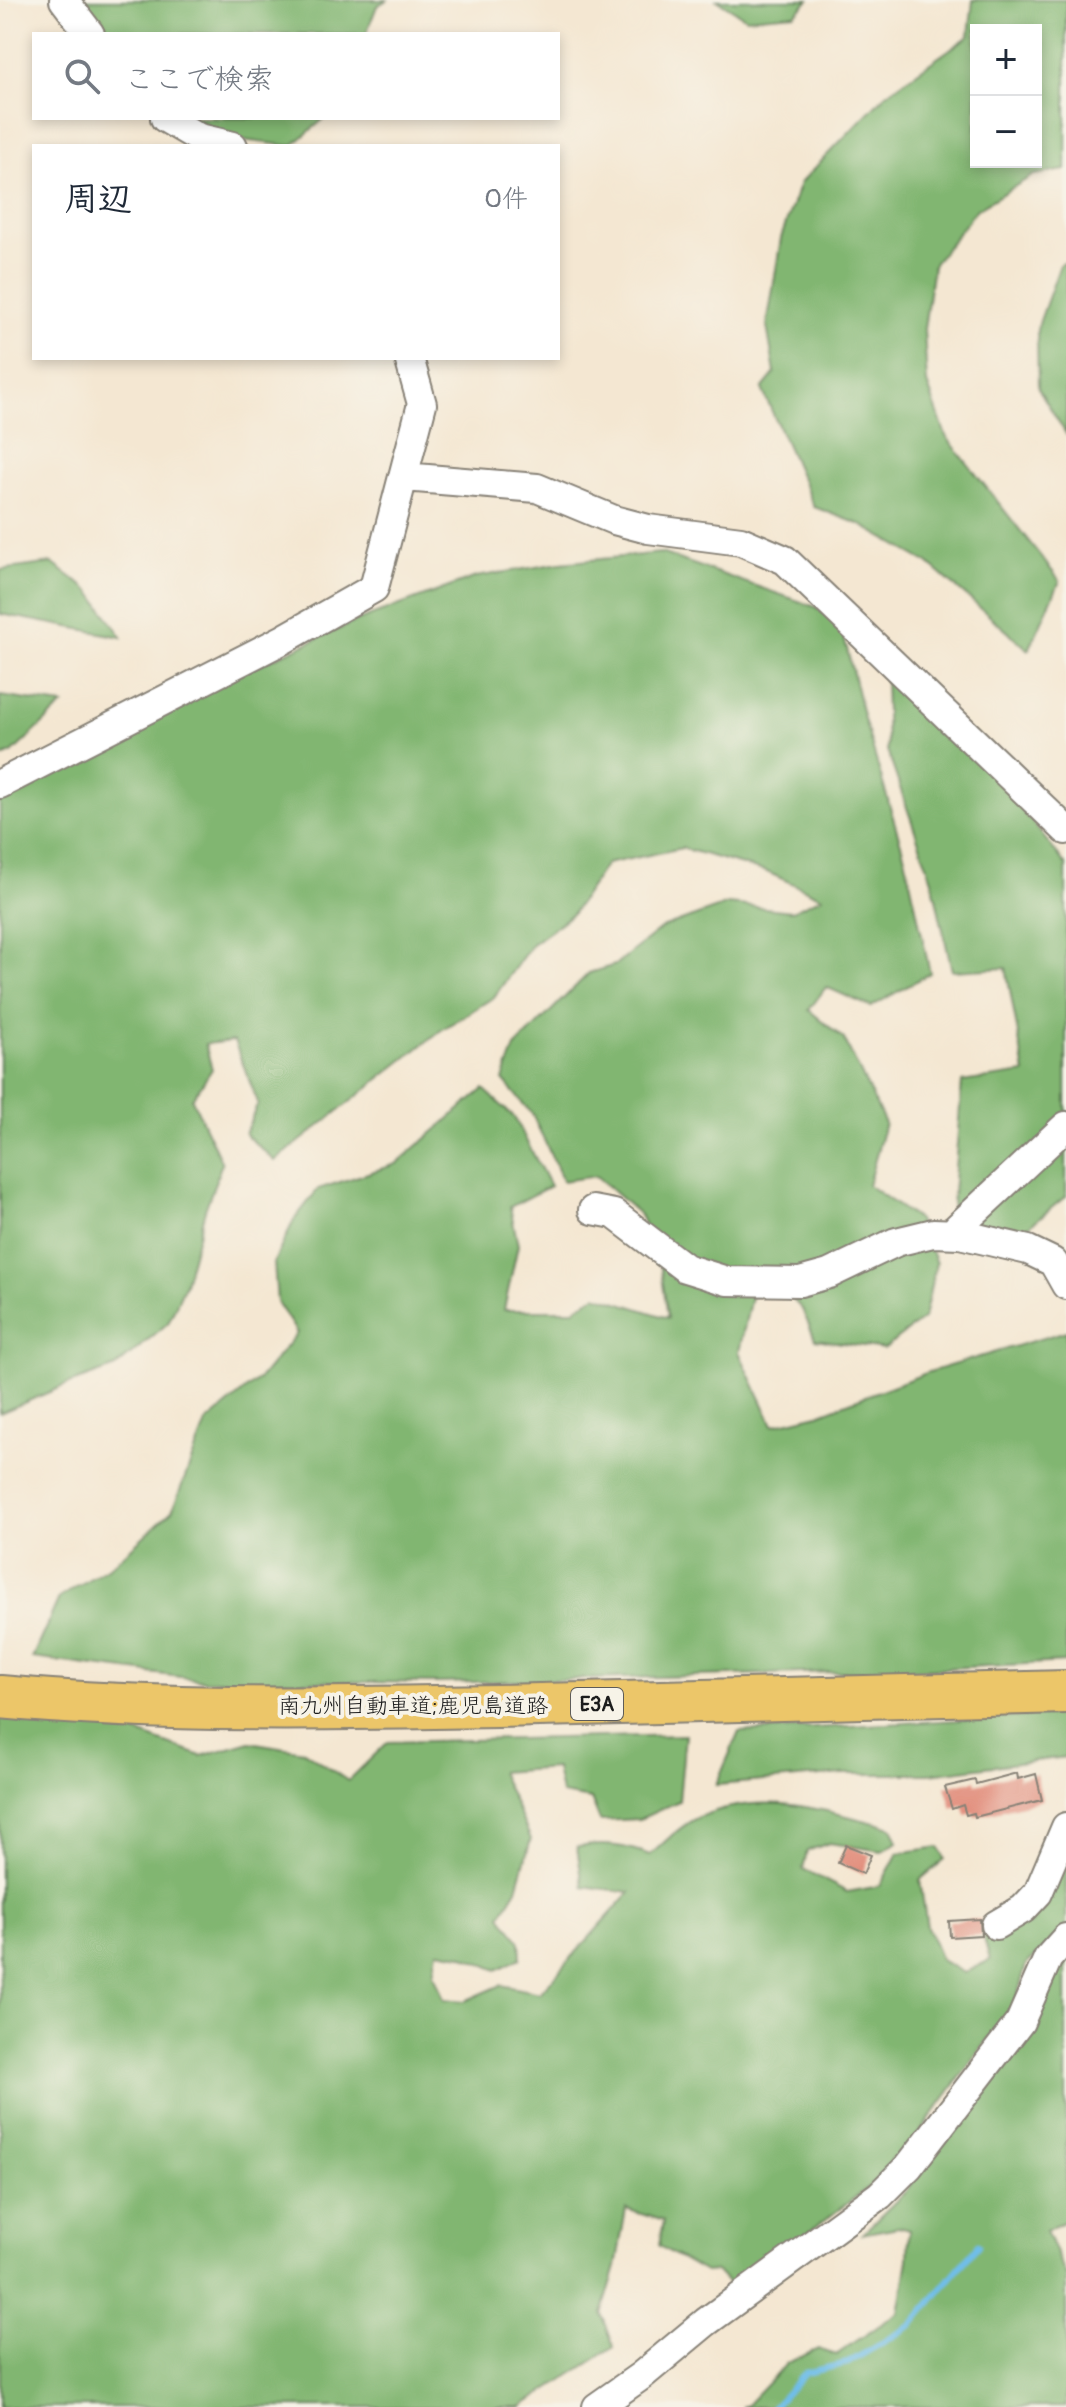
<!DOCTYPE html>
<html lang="ja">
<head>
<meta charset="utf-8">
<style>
  body { margin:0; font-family:Pangolin,"Klee One",sans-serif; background:#f6f6f7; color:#1f2937 }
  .controls { position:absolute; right:24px; top:24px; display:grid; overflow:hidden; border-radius:0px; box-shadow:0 4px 12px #0003 }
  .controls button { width:72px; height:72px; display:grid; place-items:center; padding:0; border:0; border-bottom:2px solid #e0e1e3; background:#fff; color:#1f2937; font:40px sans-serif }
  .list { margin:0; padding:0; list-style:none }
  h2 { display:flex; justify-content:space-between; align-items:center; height:104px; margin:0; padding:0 32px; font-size:34px }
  h2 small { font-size:26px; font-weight:400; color:#747a83 }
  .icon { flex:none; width:44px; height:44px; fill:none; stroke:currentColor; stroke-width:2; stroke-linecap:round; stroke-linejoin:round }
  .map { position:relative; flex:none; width:1066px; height:2407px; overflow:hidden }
  .search { position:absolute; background:#fff; box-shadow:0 4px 12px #0003; left:32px; top:32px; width:528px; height:88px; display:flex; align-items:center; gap:20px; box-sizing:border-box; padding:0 28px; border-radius:0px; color:#747a83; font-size:30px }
  .panel { position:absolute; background:#fff; box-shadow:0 4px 12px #0003; left:32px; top:144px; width:528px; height:216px; border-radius:0px }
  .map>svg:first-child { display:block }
</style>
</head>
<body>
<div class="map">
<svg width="1066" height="2407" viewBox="0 0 1066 2407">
  <rect width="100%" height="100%" fill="#f7f3e8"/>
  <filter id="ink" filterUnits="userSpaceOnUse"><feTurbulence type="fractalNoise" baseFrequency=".0125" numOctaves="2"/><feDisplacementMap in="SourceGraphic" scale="16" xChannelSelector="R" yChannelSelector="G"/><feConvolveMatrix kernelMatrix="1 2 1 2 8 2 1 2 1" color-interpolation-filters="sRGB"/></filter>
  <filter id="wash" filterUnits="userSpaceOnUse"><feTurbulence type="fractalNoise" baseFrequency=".006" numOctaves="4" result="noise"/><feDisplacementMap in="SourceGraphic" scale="32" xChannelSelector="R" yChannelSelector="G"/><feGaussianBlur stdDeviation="1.8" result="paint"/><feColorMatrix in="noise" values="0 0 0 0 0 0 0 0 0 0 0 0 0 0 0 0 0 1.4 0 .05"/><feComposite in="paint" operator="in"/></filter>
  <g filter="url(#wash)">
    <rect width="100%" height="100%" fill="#f4e7d2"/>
    <!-- forest -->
    <path fill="#81b671" stroke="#4e6946" stroke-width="2" fill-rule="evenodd" d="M 78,0 L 387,0 L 377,6 L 366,34 L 105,34 Z
      M 717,0 L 809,0 L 795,14 L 746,18 Z
      M 973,0 L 1066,0 L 1066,170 L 1034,175 L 977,209 L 933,265 L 924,329 L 927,383 L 946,436 L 1060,581 L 1029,650 L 928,563 L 859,524 L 814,507 L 762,389 L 775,373 L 767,326 L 781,238 L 800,183 L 887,93 L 969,36 ZM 976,30 L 1036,30 L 1036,162 L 976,162 Z
      M 187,118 L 325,118 L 292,146 L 232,139 Z
      M 1066,262 L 1066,434 L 1038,388 L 1037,329 L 1060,265 Z
      M 661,553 L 816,607 L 842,628 L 864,719 L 906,861 L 930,973 L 871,1007 L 826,987 L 809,1010 L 844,1039 L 885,1123 L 868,1185 L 918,1220 L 936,1263 L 924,1318 L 884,1349 L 815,1339 L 802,1309 L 776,1282 L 751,1297 L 739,1352 L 773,1425 L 818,1414 L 929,1372 L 1066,1331 L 1066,1662 L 909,1670 L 439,1683 L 204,1680 L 32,1658 L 59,1598 L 113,1564 L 172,1511 L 206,1423 L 261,1377 L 297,1333 L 277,1302 L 274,1262 L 294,1220 L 318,1189 L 396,1164 L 484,1089 L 514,1117 L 550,1186 L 510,1207 L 518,1245 L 504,1310 L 573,1310 L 596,1295 L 668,1318 L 659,1256 L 640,1215 L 596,1176 L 563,1181 L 532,1114 L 503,1080 L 515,1047 L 589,973 L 615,965 L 662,928 L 728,904 L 792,911 L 822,897 L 767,872 L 682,848 L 606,864 L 572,914 L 532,944 L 494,997 L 440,1031 L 275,1161 L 245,1134 L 258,1103 L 234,1041 L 205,1044 L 212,1069 L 192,1099 L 222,1163 L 205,1210 L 184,1287 L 168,1323 L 116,1367 L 66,1385 L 0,1413 L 0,790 L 76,746 L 357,621 L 476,577 L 560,563 Z
      M 52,563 L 91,592 L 122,637 L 0,614 L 0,570 Z
      M 885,677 L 917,700 L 975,750 L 1066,865 L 1066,1196 L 1005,1246 L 951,1218 L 962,1082 L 1025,1073 L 1006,968 L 952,971 L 932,880 L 887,750 Z
      M 0,696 L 63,705 L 12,753 L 0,758 Z
      M 0,1712 L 130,1730 L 201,1756 L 250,1742 L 304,1751 L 348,1781 L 388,1742 L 685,1735 L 679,1801 L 640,1819 L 600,1821 L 591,1799 L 561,1794 L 556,1768 L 500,1772 L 531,1839 L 517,1889 L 501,1915 L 520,1942 L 521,1958 L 497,1970 L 462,1955 L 438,1951 L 434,1974 L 444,1999 L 465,2001 L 501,1985 L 540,1993 L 630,1892 L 583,1886 L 577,1847 C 604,1843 625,1845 650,1855 C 665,1842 681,1825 699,1817 C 766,1788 825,1812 892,1827 L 898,1842 L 882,1851 L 829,1843 L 807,1851 L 803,1869 L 847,1892 L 880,1886 L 898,1853 L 939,1847 L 945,1859 L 920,1880 L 927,1927 L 941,1960 L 964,1973 L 990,1960 L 983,1935 L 1024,1916 L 1066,1817 L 1066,1927 L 1026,1965 L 1016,2001 L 914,2140 L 869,2187 L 733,2289 L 716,2271 L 705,2272 L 659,2246 L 663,2221 L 626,2209 L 616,2267 L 602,2314 L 614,2347 L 521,2407 L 0,2407 Z
      M 1066,1714 L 1066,1757 L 929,1774 L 844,1774 L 716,1785 L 739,1732 Z
      M 1066,1943 L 1066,2220 L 1046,2231 L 1066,2276 L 1066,2407 L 741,2407 L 747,2405 L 787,2363 L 818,2349 L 836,2355 L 899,2312 L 908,2260 L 909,2230 L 898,2227 L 862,2234 L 905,2192 L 998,2058 Z"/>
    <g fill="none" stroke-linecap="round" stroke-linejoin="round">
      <!-- stream -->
      <path stroke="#6fbeea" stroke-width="6" d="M 773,2407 L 805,2373 L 848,2363 L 912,2325 L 978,2245"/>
    </g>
    <g id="blocks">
      <!-- building -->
      <path fill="#e28e7d" d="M 1017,1773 L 1018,1779 L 1036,1774 L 1042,1800 L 975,1817 L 974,1813 L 966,1815 L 963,1805 L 952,1809 L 945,1787 L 975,1780 L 976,1784 Z
        M 846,1845 L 871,1855 L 863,1874 L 838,1863 Z
        M 980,1919 L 981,1935 L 950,1937 L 949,1921 Z"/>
    </g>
  </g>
  <g filter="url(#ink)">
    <use href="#blocks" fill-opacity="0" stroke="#888277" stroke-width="2"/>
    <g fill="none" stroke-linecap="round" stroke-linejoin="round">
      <!-- minor casing -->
      <g stroke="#888277" stroke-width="32">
        <path id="minor" d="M 64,0 L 90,34
          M 165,118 L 199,138 L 233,146
          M 404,477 L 537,488 L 614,520 L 648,529 L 741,541 L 785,560 L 1066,830
          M 0,784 L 284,639 L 374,588 L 422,404 L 409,358
          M 1066,1126 L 957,1228 L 960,1234 L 1028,1250 L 1053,1262 L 1066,1285
          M 593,1210 L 614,1214 L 685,1268 L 727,1281 L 800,1282 L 829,1274 L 896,1242 L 933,1233 L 960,1234
          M 996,1925 L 1023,1909 L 1038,1893 L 1066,1827
          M 597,2407 L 641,2376 L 706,2322 L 880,2195 L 909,2166 L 1020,2022 L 1048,1958 L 1066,1938"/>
      </g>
      <!-- highway casing -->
      <g stroke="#888277" stroke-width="46">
        <path id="highway" d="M 0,1697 C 165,1712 331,1709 497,1706 C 686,1703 876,1698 1066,1692"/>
      </g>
      <!-- minor -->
      <use href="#minor" stroke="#fff" stroke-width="28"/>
      <!-- highway -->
      <use href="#highway" stroke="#ecc669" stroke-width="42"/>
    </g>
  </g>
  <g text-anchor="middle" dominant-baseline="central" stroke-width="8" stroke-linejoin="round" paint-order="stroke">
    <!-- shield labels -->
    <rect fill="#f7f3e8" stroke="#5e5c59" stroke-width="2" x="571" y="1688" width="52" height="32" rx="6"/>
    <g font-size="20" font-weight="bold" fill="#1c1c1c">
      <text x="597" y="1704">E3A</text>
    </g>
    <!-- street labels -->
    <g font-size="22" fill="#1c1c1c" stroke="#f7f3e8">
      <text x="413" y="1706">南九州自動車道;鹿児島道路</text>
    </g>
  </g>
</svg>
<div class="controls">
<button>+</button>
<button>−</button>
</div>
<div class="search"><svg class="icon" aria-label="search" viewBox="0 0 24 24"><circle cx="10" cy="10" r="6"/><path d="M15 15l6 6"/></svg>ここで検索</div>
<section class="panel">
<h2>周辺<small>0件</small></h2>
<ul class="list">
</ul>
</section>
</div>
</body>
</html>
